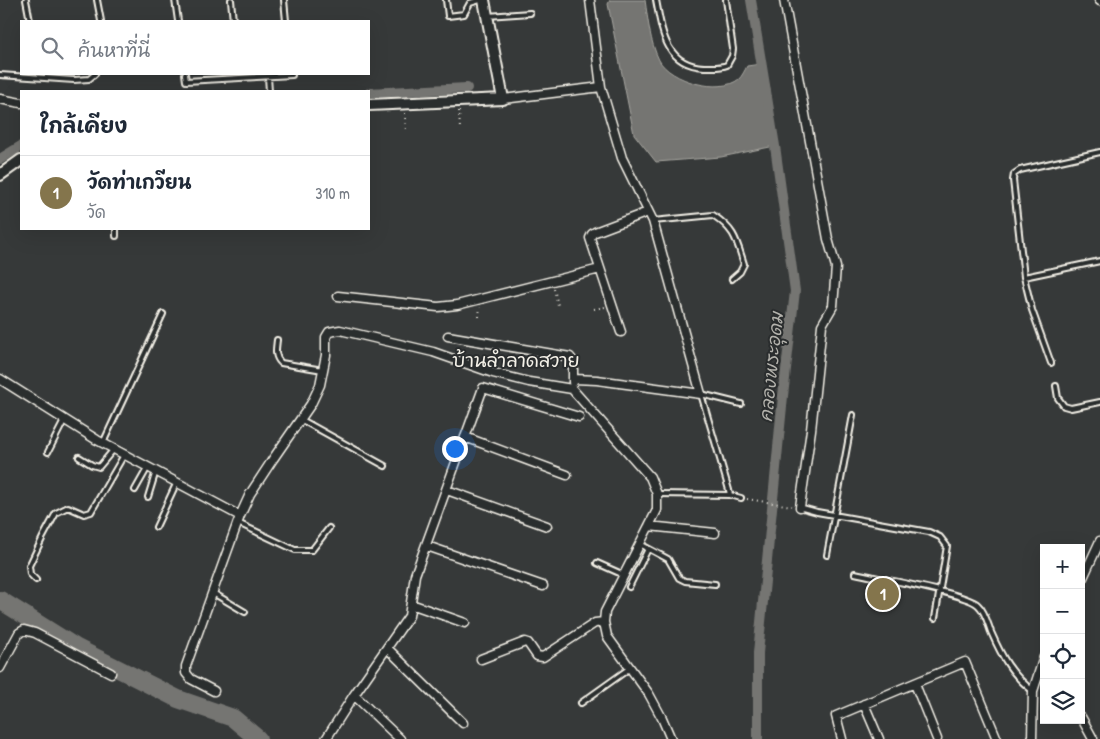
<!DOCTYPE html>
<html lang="th">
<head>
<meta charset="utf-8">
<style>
  body { margin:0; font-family:"Patrick Hand","Playpen Sans Thai",sans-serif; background:#f6f6f7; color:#1f2937 }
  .controls { position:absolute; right:15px; bottom:15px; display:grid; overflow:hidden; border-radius:0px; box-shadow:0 5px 20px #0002 }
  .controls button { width:45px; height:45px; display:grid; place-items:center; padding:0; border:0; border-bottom:1px solid #e0e1e3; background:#fff; color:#1f2937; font:25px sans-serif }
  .you { position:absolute; left:454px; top:448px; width:18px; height:18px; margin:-12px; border:4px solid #fff; border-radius:50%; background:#1a73e8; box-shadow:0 0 0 8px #1a73e833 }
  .badge { display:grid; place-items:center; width:32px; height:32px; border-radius:50%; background:#84754c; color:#fff; font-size:16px; font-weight:700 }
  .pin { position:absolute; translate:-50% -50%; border:2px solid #fff; box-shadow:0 1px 5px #0006 }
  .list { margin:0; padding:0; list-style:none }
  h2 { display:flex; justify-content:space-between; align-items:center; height:65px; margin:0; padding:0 20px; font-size:21px }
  h2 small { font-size:16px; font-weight:400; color:#747a83 }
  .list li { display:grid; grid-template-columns:32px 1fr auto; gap:15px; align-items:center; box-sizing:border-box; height:75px; padding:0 20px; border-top:1px solid #e0e1e3 }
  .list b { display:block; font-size:19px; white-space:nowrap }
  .list p { margin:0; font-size:16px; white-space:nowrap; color:#747a83 }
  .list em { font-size:16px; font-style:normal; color:#747a83 }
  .icon { flex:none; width:28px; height:28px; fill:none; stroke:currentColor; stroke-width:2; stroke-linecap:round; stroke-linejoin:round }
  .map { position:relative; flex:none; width:1100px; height:739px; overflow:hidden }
  .search { position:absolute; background:#fff; box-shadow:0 5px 20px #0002; left:20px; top:20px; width:350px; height:55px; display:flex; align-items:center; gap:12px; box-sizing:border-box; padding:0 18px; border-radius:0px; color:#747a83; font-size:19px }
  .panel { position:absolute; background:#fff; box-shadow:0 5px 20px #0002; left:20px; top:90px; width:350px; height:140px; border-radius:0px }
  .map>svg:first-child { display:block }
</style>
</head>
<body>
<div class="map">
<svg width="1100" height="739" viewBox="0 0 1100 739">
  <rect width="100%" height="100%" fill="#363939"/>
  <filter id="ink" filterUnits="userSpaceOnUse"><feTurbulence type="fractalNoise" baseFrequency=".02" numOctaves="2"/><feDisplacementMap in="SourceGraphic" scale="10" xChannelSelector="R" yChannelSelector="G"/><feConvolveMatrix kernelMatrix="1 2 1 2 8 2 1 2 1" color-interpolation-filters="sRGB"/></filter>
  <g filter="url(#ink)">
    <!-- water -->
    <path fill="#757572" stroke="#a8a7a1" d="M 610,0 L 645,0 C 648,20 650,42 659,60 C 670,81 720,95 739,79 C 742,76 745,70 747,66 L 761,64 L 775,146 L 721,157 L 656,162 L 634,134 L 608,4 Z"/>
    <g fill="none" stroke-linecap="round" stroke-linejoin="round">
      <!-- canal -->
      <path stroke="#757572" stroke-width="10" d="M 751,0 L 775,146 L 795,291 L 783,396 L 758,653 L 758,739
        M 369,93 L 467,88
        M 0,159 L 21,146"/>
      <!-- river -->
      <path stroke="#757572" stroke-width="18" d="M 0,600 L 75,647 L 178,699 L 233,718 L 258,739"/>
      <!-- service casing -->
      <g stroke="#f4f1e8" stroke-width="8">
        <path id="service" d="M 26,0 L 30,21
          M 97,0 L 101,21
          M 175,0 L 178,21
          M 231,0 L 233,21
          M 284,0 L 286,21
          M 446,0 L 448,16 L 464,14 L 470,3 L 480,0
          M 656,0 C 662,31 665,65 704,67 C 712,67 720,68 727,65 L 732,56 L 733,49 L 726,0
          M 487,16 L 530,13
          M 185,74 L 186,81 L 292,75 L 292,74
          M 0,75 L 74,80 L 89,79 L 95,74
          M 268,77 L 269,91
          M 1100,152 L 1020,170 L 1014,174 L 1013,180 L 1024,277 L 1100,261
          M 653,221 L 713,215 C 735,230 736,239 744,264 L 740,272 L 732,279
          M 116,236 L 116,229
          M 1024,277 L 1032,310 L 1051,363
          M 277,340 C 276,349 274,356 281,363 L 323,370
          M 1056,386 L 1058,398 L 1064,406 L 1071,408 L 1100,402
          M 741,404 L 701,394 L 729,490 L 730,495 L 741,498
          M 300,419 L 385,466
          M 103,443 L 163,314
          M 48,452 L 65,419
          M 79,457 L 92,465 L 99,467 L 114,449
          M 135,490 L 148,467
          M 658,494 L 730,495
          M 148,497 L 156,471
          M 799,507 L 817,512 L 929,532 L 940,537 L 947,546 L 935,618
          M 238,523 L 295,550 L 312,550 L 329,528
          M 156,527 L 177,482
          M 640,544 L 668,559 L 679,578 L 685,581 L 715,584
          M 827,555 L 853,415
          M 597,563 L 624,575
          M 855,573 C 876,578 966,593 978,605 C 985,611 988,624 991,632 C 1002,657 1011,674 1033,691
          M 36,580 L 30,574 L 29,566 L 43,537 L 56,513 L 68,507 L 84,514 L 91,512 L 124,455
          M 629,587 L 648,549
          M 213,593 L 245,612
          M 581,703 L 630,668"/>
      </g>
      <!-- minor casing -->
      <g stroke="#f4f1e8" stroke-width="11">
        <path id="minor" d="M 784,0 L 828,239 L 836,267 L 833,306 L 822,325 L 811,430 L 800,507
          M 1099,0 L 1100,1
          M 0,99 L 21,103
          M 503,99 L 601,87
          M 338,296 L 438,307 L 457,305 L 600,269
          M 621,332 L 590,238 L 592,234 L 595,232 L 648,212
          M 448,336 L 570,357 L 573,361 L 573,382
          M 0,379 L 97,440 L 240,516
          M 574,379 L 597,380 L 701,394 L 653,221 L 622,158 L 601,87 L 590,0
          M 465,437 L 567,475
          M 447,490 L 547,526
          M 649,526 L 715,533
          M 427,546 L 543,586
          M 1081,582 L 1100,541
          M 411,604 L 465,623
          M 387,648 L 463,723
          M 481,659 L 525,642 L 528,643 L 537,656 L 543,657 L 595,623 L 604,622
          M 0,668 L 19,633 L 24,630 L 35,633 L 111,673
          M 915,684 L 937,739
          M 214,691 L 191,679 L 186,673 L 186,666 L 240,516 L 250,494 L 273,459 L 311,404 L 320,385 L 326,355 L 326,337 L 329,332 L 340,330 L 433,352 L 493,373 L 529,382 L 572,389 L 650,477 L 657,494 L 657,510 L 605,612 L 604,622 L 607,636 L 649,694 L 662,718 L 671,739
          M 354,695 L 400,739
          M 864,704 L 879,739
          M 1081,717 L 1093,739
          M 326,739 L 354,695 L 409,616 L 415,575 L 483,388 L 579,417
          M 842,739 L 836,716 L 965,662 L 997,739
          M 1032,739 L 1033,691 L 1044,657"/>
      </g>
      <!-- tertiary casing -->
      <g stroke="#f4f1e8" stroke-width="14">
        <path id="tertiary" d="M 369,105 L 503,99 L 484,0
          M 0,175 L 21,160"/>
      </g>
      <!-- path -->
      <path stroke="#f4f1e8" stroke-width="2" stroke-dasharray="1 4" stroke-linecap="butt" d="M 459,111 L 460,129
        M 405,113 L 406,133
        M 554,289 L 558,305
        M 594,309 L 605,307
        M 479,317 L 480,307
        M 747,499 L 792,506"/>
      <!-- service -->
      <use href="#service" stroke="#2a2d2e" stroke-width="4"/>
      <!-- minor -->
      <use href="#minor" stroke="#2a2d2e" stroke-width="8"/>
      <!-- tertiary -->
      <use href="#tertiary" stroke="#2a2d2e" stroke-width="10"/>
    </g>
  </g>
  <g text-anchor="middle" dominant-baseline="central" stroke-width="4" stroke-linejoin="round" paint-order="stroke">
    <!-- water labels -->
    <g font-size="18" font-style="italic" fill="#b4b3ad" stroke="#2a2d2e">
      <text transform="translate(771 367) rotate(-84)">คลองพระอุดม</text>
    </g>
    <!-- quarter labels -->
    <g font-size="19" fill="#f4f1e8" stroke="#2a2d2e">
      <text x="516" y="360">บ้านลำลาดสวาย</text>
    </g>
  </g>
</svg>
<div class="controls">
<button>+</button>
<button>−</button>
<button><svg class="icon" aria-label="locate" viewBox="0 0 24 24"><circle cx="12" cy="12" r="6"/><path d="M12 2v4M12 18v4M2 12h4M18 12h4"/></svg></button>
<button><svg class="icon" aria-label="layers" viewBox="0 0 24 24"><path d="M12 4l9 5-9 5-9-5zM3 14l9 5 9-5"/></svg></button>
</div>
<div class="you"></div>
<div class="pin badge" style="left:883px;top:594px">1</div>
<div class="search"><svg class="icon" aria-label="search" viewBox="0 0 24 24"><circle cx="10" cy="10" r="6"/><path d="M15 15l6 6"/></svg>ค้นหาที่นี่</div>
<section class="panel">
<h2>ใกล้เคียง<small></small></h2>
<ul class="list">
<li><span class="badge">1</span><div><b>วัดท่าเกวียน</b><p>วัด</p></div><em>310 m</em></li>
</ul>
</section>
</div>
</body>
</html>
